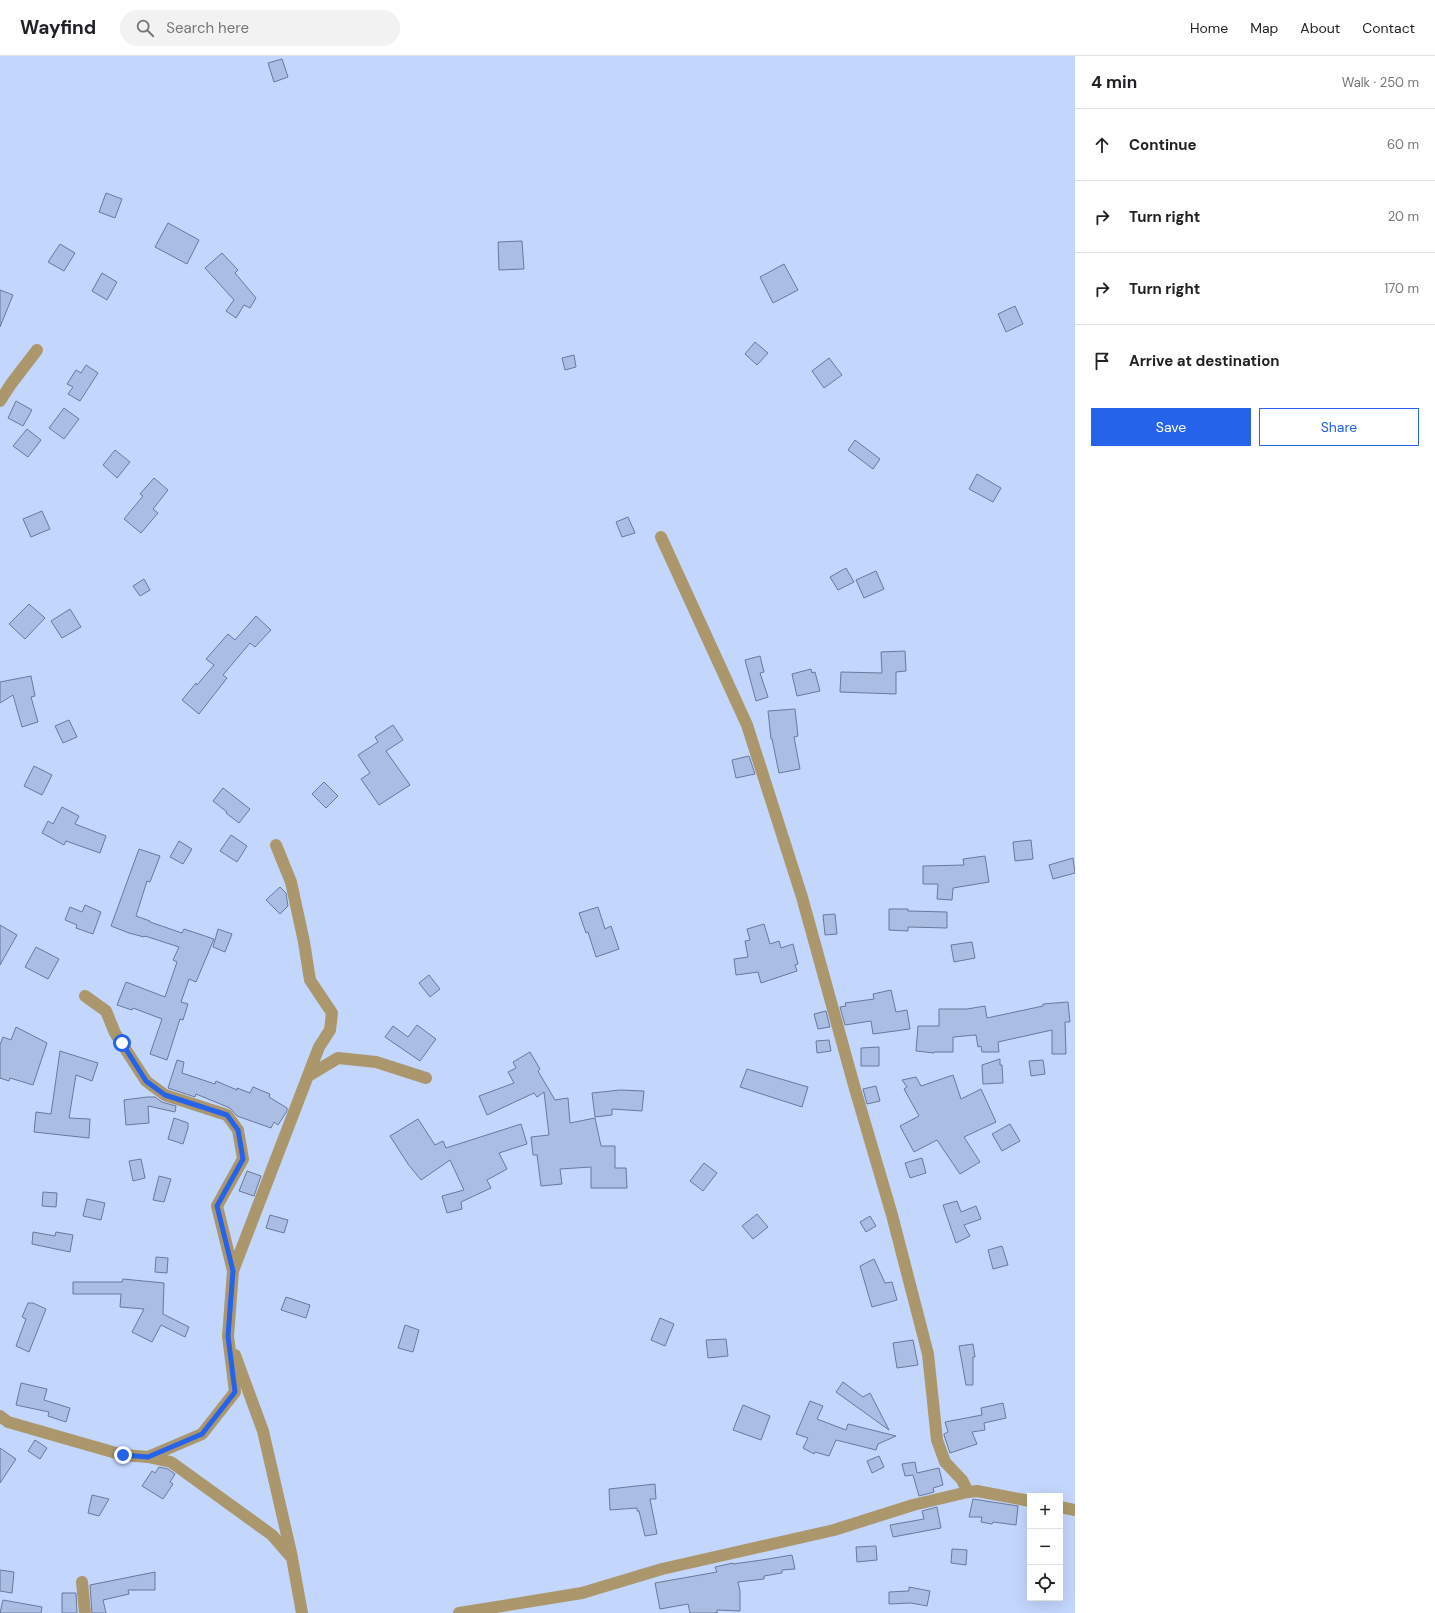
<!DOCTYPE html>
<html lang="en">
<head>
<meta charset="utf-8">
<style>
  body { margin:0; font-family:"DM Sans",sans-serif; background:#f2f2f2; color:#202124 }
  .controls { position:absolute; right:12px; bottom:12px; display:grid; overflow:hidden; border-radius:0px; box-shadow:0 4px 16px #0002 }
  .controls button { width:36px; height:36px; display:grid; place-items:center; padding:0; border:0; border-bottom:1px solid #e0e0e0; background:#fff; color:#202124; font:20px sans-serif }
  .stop { position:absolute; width:12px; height:12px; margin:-9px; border:3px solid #2563eb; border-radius:50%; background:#fff }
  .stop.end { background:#2563eb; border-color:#fff; box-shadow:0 1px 4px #0008 }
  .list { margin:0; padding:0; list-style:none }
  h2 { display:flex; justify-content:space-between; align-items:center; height:52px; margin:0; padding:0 16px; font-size:17px }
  h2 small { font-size:13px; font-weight:400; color:#757577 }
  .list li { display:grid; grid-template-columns:26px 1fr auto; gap:12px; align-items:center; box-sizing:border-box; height:72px; padding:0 16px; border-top:1px solid #e0e0e0 }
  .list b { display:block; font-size:15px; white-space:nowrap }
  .list em { font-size:13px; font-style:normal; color:#757577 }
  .actions { display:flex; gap:8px; padding:12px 16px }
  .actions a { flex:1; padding:9px 0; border:1px solid #2563eb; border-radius:0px; text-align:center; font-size:14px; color:#2563eb }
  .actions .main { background:#2563eb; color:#fff }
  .icon { flex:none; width:22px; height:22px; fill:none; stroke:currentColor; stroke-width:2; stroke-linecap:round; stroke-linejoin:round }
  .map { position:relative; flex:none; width:1075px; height:1557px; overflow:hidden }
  header { display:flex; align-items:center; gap:24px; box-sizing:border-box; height:56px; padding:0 20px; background:#fff; border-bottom:1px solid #e0e0e0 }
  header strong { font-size:19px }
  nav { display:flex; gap:22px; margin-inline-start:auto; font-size:14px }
  .search { width:280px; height:36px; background:#f2f2f2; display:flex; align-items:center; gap:10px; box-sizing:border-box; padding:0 14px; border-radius:22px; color:#757577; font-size:15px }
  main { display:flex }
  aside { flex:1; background:#fff }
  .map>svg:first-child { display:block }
</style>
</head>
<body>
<header>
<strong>Wayfind</strong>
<div class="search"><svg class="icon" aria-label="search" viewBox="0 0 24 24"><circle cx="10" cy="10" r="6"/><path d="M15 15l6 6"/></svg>Search here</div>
<nav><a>Home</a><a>Map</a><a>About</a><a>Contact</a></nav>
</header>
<main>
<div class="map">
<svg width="1075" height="1557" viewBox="0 0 1075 1557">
  <rect width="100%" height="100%" fill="#c3d6fd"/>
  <!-- building -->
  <path fill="#aabde2" stroke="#68799b" d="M 282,3 L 288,21 L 274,26 L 268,7 Z
    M 106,137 L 122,143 L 115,162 L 99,156 Z
    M 168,167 L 199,184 L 187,208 L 155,191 Z
    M 522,185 L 524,213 L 499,214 L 498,186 Z
    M 60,188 L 75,197 L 64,215 L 48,206 Z
    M 222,197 L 238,214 L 235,217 L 256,242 L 250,252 L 244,249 L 236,262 L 226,255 L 234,244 L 205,212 Z
    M 784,208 L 798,234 L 773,247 L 760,221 Z
    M 102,217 L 117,226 L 107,244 L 92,235 Z
    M 0,234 L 13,239 L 0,271 Z
    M 1015,250 L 1023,268 L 1006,276 L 998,258 Z
    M 755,286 L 768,297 L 757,309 L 745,298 Z
    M 574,299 L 576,311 L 565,314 L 562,302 Z
    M 829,302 L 842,319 L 824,332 L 812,315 Z
    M 86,309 L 98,317 L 80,345 L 68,338 L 73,331 L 67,328 L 76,314 L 81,317 Z
    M 16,345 L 32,354 L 23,370 L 8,362 Z
    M 64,352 L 79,363 L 64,383 L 49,372 Z
    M 27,373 L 41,384 L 28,401 L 13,390 Z
    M 855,384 L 880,403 L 873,413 L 848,394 Z
    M 115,394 L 130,406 L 117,422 L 103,409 Z
    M 977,418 L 1001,432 L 993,446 L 969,433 Z
    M 154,422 L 168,434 L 153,453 L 158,457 L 141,477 L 124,463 L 143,440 L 140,438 Z
    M 42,455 L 50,473 L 31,481 L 23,463 Z
    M 628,461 L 635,477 L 622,481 L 616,466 Z
    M 846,512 L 854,526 L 838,534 L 830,521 Z
    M 876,515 L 884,533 L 864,542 L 856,524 Z
    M 144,523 L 150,534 L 140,540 L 133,530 Z
    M 29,548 L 45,562 L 25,583 L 9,568 Z
    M 70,553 L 81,571 L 62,582 L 51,565 Z
    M 256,560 L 271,574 L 255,591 L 250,587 L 223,619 L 227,622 L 199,658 L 182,644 L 196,627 L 197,629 L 214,609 L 206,603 L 228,578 L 235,584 Z
    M 905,595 L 906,615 L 896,616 L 896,638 L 840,636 L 841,616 L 882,617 L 881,596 Z
    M 760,600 L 764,616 L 760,617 L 768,641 L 756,645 L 745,604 Z
    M 811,613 L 812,617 L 815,616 L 820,635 L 797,640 L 792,618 Z
    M 31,620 L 35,640 L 31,641 L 38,666 L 22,671 L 13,639 L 0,647 L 0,626 Z
    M 795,653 L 798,680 L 794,681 L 800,713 L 779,717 L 772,683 L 771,683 L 768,655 Z
    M 69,664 L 77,681 L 63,687 L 55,670 Z
    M 393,669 L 403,684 L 386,695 L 410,729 L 379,749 L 361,723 L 370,717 L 358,699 L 378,686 L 375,681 Z
    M 749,700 L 755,718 L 736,722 L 732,704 Z
    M 34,710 L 52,719 L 42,739 L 24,730 Z
    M 324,726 L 338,740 L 326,752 L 312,738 Z
    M 223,732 L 250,753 L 239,767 L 226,757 L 227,756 L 213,745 Z
    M 62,751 L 79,760 L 75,768 L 106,780 L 100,797 L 66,785 L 64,789 L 42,777 L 48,765 L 53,768 Z
    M 231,779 L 247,790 L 237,806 L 220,795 Z
    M 1031,784 L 1033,803 L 1015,805 L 1013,786 Z
    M 179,785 L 192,793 L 183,808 L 170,801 Z
    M 139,793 L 160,800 L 150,826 L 147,825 L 136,860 L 150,865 L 150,866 L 182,877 L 184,873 L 214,883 L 196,926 L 189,923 L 181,946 L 188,948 L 183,964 L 180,963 L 167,1004 L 150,998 L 162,963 L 133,952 L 132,954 L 117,949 L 126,926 L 165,941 L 177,906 L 173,904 L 179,891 L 145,880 L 144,881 L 129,877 L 111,870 Z
    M 985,800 L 989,826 L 953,832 L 952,844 L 937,843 L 938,828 L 923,828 L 923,810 L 964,809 L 963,803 Z
    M 1073,802 L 1075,817 L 1053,823 L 1049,809 Z
    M 280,831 L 286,837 L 288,850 L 280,858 L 266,844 Z
    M 85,849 L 101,856 L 93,878 L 76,872 L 77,869 L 65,864 L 70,851 L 82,856 Z
    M 598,851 L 605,873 L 611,870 L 619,893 L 596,901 L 588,876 L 586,877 L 579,857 Z
    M 889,853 L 908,853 L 908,855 L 947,856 L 947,872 L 908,871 L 908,875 L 889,874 Z
    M 835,858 L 837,878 L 825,879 L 823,859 Z
    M 764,868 L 770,888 L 779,885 L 781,892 L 793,888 L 798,908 L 795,909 L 797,915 L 761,927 L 758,916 L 736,919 L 734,903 L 748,901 L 745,885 L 750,884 L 747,873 Z
    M 0,869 L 17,879 L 0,909 Z
    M 218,873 L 232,878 L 225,896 L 213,891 Z
    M 972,886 L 975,902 L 954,906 L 951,889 Z
    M 36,891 L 59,903 L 48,923 L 25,911 Z
    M 429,919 L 440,933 L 430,941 L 419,927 Z
    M 891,934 L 896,956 L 907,954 L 910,973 L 873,978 L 871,965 L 845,969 L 840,951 L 846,950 L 845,947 L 874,943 L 873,938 Z
    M 1068,946 L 1070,966 L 1065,966 L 1066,998 L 1052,998 L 1052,974 L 998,986 L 999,996 L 982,996 L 981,990 L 978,991 L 976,979 L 953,981 L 953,996 L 934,996 L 934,997 L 916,995 L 918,970 L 939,970 L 939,953 L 967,953 L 985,950 L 987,962 L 1043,950 L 1043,948 Z
    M 826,955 L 830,971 L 818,973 L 814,958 Z
    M 417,969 L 436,983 L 420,1005 L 385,981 L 393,970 L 408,981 Z
    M 16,971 L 47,987 L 33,1029 L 10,1022 L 9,1025 L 0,1022 L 0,989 L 3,981 L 11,984 Z
    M 829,984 L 831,995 L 817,997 L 816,985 Z
    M 879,991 L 879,1010 L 861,1010 L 861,992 Z
    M 60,995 L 98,1007 L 92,1025 L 76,1019 L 69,1062 L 90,1063 L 89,1082 L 34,1076 L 36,1056 L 51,1058 Z
    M 530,996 L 540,1013 L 538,1015 L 555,1044 L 568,1042 L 570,1067 L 595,1062 L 601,1090 L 615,1090 L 615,1112 L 626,1112 L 627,1132 L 591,1132 L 591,1111 L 560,1113 L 562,1128 L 541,1130 L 537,1099 L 533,1099 L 531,1081 L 549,1079 L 544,1036 L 537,1041 L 534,1037 L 487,1059 L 479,1040 L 514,1027 L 508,1016 L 516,1012 L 513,1006 Z
    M 1000,1003 L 1000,1009 L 1002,1009 L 1003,1027 L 983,1028 L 982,1009 Z
    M 177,1004 L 184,1006 L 182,1017 L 215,1028 L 216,1025 L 237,1034 L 237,1032 L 250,1037 L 253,1031 L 270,1038 L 269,1041 L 287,1052 L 287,1055 L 278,1069 L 274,1066 L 271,1072 L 237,1060 L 230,1052 L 196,1038 L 195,1041 L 168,1032 Z
    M 1043,1004 L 1045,1018 L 1031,1020 L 1029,1005 Z
    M 747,1013 L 808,1031 L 802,1051 L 740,1031 Z
    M 953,1019 L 961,1043 L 981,1033 L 996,1066 L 964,1081 L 980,1106 L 960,1118 L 937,1084 L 914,1096 L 900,1070 L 919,1060 L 904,1033 L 907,1031 L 902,1024 L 916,1021 L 921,1030 Z
    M 876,1030 L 880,1045 L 867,1048 L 863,1033 Z
    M 620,1034 L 644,1035 L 642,1055 L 612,1053 L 612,1059 L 595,1061 L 592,1037 Z
    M 147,1041 L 155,1041 L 162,1046 L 176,1050 L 175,1056 L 148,1050 L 149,1067 L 126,1069 L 124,1044 Z
    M 174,1062 L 188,1067 L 188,1072 L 183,1088 L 168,1083 Z
    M 418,1063 L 435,1089 L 443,1085 L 446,1092 L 521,1068 L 527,1088 L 499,1097 L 507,1113 L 487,1124 L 491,1132 L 461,1146 L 462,1153 L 447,1157 L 442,1140 L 464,1134 L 450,1104 L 421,1124 L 408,1108 L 390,1080 Z
    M 1010,1068 L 1020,1085 L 1002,1095 L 992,1078 Z
    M 922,1102 L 926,1117 L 910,1122 L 905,1107 Z
    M 141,1103 L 145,1122 L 133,1125 L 129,1105 Z
    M 704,1107 L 717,1117 L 703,1135 L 690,1125 Z
    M 247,1115 L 261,1120 L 254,1140 L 239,1135 Z
    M 159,1120 L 171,1123 L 164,1146 L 153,1144 Z
    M 43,1136 L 57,1137 L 56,1151 L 42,1150 Z
    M 87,1143 L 105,1147 L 101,1164 L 83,1160 Z
    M 957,1145 L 961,1156 L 976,1150 L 981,1163 L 964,1169 L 970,1180 L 956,1187 L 943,1149 Z
    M 757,1158 L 768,1171 L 753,1183 L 742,1170 Z
    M 270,1159 L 288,1164 L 284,1177 L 266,1172 Z
    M 870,1160 L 876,1170 L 866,1176 L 860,1166 Z
    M 33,1176 L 55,1180 L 56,1176 L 73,1179 L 70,1196 L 32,1188 Z
    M 1002,1190 L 1008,1209 L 993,1213 L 988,1194 Z
    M 156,1201 L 168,1202 L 167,1217 L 155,1216 Z
    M 874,1203 L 885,1227 L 892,1226 L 897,1244 L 872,1251 L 860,1210 Z
    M 123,1223 L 164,1227 L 163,1258 L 189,1271 L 185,1281 L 161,1269 L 152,1286 L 132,1276 L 144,1253 L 120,1251 L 121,1238 L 73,1238 L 73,1226 L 122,1226 Z
    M 286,1241 L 310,1249 L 306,1262 L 281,1254 Z
    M 28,1247 L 33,1247 L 46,1253 L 29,1296 L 16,1290 L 26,1263 L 22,1261 Z
    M 660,1262 L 674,1268 L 665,1290 L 651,1284 Z
    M 405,1269 L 419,1274 L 413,1296 L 398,1292 Z
    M 726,1283 L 728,1300 L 708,1302 L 706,1284 Z
    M 913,1284 L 918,1309 L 897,1312 L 893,1287 Z
    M 973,1288 L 975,1301 L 973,1301 L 973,1329 L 966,1329 L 959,1290 Z
    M 843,1326 L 863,1341 L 870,1337 L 889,1374 L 836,1336 Z
    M 21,1327 L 47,1333 L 44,1344 L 70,1352 L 66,1366 L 48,1360 L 49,1356 L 16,1349 Z
    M 810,1345 L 823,1350 L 817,1363 L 846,1374 L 848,1368 L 896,1380 L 878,1388 L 876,1394 L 836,1384 L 829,1400 L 815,1396 L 814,1398 L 803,1392 L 808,1382 L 796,1378 Z
    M 1003,1347 L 1006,1362 L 984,1367 L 985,1374 L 972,1376 L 977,1388 L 950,1397 L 944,1379 L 944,1378 L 948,1376 L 945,1366 L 982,1359 L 981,1352 Z
    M 743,1349 L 770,1360 L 761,1384 L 733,1374 Z
    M 35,1384 L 47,1392 L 40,1403 L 28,1395 Z
    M 0,1392 L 16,1403 L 0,1427 Z
    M 879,1400 L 884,1411 L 872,1417 L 867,1405 Z
    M 915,1406 L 917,1417 L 939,1412 L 943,1429 L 933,1432 L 934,1436 L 919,1440 L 913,1419 L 905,1420 L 902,1408 Z
    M 159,1411 L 168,1413 L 175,1418 L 170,1426 L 173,1428 L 163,1443 L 142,1430 L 152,1415 L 155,1417 Z
    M 655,1428 L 656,1443 L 650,1443 L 657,1478 L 645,1480 L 639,1455 L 637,1455 L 637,1452 L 610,1454 L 609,1433 Z
    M 92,1439 L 109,1443 L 99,1460 L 88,1457 Z
    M 973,1443 L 1018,1450 L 1016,1469 L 993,1466 L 992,1468 L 981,1466 L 982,1461 L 969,1461 Z
    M 937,1451 L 941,1472 L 893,1481 L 890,1469 L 924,1463 L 922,1455 Z
    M 876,1490 L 877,1504 L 857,1506 L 856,1491 Z
    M 952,1493 L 967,1494 L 966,1509 L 951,1507 Z
    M 792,1499 L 795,1513 L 782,1514 L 782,1517 L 764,1520 L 764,1523 L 738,1526 L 740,1535 L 740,1555 L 717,1554 L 717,1557 L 690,1557 L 688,1548 L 660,1553 L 655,1527 L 717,1516 L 715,1511 L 733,1507 L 733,1508 L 762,1504 Z
    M 0,1514 L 14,1516 L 12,1537 L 0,1535 Z
    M 155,1516 L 155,1534 L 128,1534 L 129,1538 L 103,1544 L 106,1557 L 92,1557 L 90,1529 Z
    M 909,1531 L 930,1535 L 927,1550 L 911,1547 L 889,1548 L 889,1536 L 909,1535 Z
    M 62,1537 L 76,1537 L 77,1557 L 62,1557 Z
    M 3,1544 L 42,1551 L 41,1557 L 0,1557 Z"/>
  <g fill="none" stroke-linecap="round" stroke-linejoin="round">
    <!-- minor -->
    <path stroke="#ac976c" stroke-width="12" d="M 0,345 L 11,328 L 37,294
      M 661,481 L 747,669 L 802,841 L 855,1033 L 892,1159 L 928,1298 L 937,1384 L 945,1406 L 962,1424 L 968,1436
      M 85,940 L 106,955 L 115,977 L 146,1025 L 165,1039 L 227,1059 L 238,1074 L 243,1103 L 217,1150 L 233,1215
      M 308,1020 L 338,1002 L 376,1006 L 426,1022
      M 235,1299 L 263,1375 L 292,1501
      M 0,1360 L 8,1366 L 123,1399 L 148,1401 L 171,1406 L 272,1479 L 292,1502 L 302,1557
      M 148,1401 L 202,1378 L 235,1336 L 228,1280 L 233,1215 L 319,991 L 330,974 L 332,957 L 310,924 L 304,886 L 291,826 L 276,789
      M 1060,1451 L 1075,1454
      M 82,1526 L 85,1557
      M 459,1557 L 582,1537 L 662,1513 L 834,1474 L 913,1449 L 968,1436 L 977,1435 L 1030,1445"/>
  </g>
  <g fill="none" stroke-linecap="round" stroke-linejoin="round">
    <!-- route -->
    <path stroke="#2563eb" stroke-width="5" d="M 122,987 L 146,1025 L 165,1039 L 227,1059 L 238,1074 L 243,1103 L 217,1150 L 233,1215 L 228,1280 L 235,1336 L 202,1378 L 148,1401 L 123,1399"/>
  </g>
</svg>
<div class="controls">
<button>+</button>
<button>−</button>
<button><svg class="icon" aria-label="locate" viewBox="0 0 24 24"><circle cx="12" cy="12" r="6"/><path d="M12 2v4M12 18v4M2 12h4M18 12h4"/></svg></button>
</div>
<div class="stop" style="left:122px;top:987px"></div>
<div class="stop end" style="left:123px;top:1399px"></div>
</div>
<aside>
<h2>4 min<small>Walk · 250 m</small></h2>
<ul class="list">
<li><svg class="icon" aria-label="ahead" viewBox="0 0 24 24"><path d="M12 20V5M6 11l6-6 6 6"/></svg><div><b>Continue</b></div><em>60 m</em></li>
<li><svg class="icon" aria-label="right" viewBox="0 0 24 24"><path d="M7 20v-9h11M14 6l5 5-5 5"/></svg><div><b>Turn right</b></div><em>20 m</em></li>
<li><svg class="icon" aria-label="right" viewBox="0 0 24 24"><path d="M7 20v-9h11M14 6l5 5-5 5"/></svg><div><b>Turn right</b></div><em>170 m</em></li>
<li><svg class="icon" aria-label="arrive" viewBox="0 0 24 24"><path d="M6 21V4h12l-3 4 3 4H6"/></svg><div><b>Arrive at destination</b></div></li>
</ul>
<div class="actions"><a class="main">Save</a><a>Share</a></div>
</aside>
</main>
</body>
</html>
